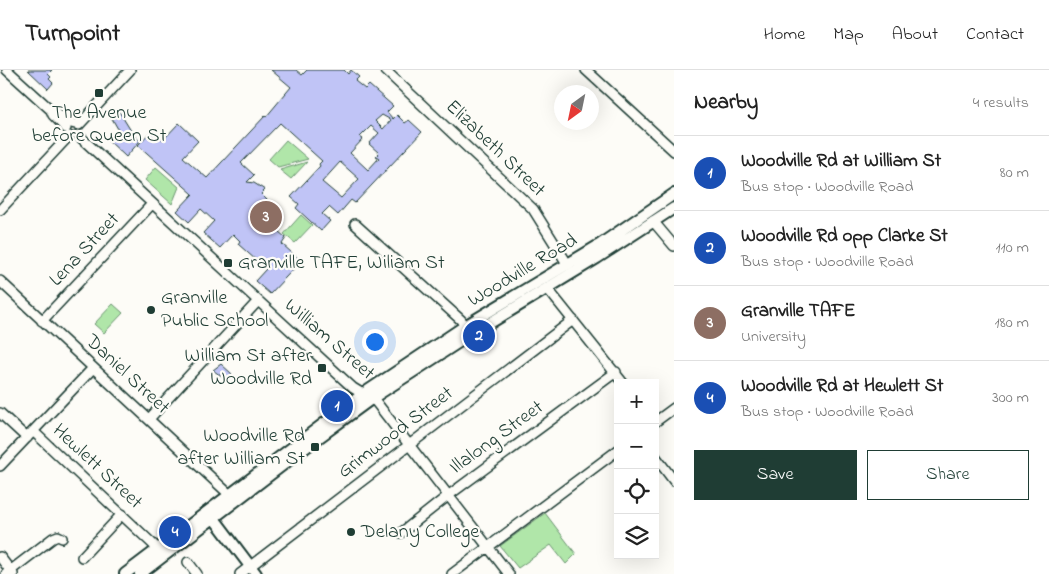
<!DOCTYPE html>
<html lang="en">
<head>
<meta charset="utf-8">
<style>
  body { margin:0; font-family:"Indie Flower",sans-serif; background:#f6f6f6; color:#222 }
  .controls { position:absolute; right:15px; bottom:15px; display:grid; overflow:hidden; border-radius:0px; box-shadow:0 5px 20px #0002 }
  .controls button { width:45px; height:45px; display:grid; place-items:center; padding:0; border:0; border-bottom:1px solid #e0e0e0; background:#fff; color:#222; font:25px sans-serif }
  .compass { position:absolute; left:554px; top:15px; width:45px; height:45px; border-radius:50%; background:#fff; box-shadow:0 5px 20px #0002; rotate:213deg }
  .you { position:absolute; left:374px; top:271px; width:18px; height:18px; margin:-12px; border:4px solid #fff; border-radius:50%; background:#1a73e8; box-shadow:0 0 0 8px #1a73e833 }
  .badge { display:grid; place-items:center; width:32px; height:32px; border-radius:50%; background:#1f3d34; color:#fff; font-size:16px; font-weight:700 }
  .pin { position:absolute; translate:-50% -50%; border:2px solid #fff; box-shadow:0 1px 5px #0006 }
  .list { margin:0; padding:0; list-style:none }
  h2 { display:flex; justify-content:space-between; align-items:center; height:65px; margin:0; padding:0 20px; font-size:21px }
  h2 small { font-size:16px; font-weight:400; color:#767676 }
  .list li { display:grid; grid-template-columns:32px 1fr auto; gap:15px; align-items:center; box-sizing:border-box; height:75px; padding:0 20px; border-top:1px solid #e0e0e0 }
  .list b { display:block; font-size:19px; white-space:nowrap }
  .list p { margin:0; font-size:16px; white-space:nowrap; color:#767676 }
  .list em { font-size:16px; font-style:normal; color:#767676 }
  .actions { display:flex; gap:10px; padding:15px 20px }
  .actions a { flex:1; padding:11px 0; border:1px solid #1f3d34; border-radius:0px; text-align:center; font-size:18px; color:#1f3d34 }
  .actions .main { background:#1f3d34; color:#fff }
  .icon { flex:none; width:28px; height:28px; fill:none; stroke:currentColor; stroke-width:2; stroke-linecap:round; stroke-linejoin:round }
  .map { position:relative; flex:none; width:674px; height:504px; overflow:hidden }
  header { display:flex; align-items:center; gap:30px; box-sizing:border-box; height:70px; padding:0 25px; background:#fff; border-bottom:1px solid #e0e0e0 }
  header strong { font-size:24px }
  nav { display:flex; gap:28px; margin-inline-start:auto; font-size:18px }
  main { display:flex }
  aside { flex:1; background:#fff }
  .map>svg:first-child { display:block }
</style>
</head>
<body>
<header>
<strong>Turnpoint</strong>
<nav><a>Home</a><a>Map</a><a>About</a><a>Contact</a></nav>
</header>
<main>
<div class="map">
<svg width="674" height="504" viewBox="0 0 674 504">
  <rect width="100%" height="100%" fill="#fdfcf7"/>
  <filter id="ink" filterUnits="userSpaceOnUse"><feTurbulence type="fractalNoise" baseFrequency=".02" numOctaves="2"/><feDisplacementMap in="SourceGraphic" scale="10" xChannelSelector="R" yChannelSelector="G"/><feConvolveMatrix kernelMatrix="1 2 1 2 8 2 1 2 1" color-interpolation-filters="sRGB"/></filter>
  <g filter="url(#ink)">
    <!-- green -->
    <path fill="#b0e6a9" stroke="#68926e" d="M 286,70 L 308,89 L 278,97 L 269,89 Z
      M 307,92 L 291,109 L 280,100 Z
      M 156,97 L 179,117 L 172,134 L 145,110 Z
      M 301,145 L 312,155 L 295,173 L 284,164 Z
      M 113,234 L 123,243 L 104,263 L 94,254 Z
      M 545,443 L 576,484 L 566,494 L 551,475 L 518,498 L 500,476 Z"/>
    <!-- building -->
    <path fill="#c0c4f6" stroke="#1f3d34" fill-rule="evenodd" d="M 28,0 L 52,0 L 48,4 L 51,7 L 49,9 L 53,13 L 48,19 Z
      M 271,0 L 296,0 L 302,5 L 307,0 L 344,0 L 348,4 L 351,0 L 359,7 L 355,11 L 365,19 L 369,15 L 393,36 L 387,42 L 393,49 L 397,45 L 405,53 L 409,50 L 422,62 L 355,133 L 351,130 L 338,145 L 329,137 L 322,144 L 330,151 L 321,161 L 296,138 L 299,134 L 291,127 L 320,96 L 319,94 L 322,91 L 280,53 L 241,93 L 254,105 L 247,112 L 254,113 L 265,120 L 261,124 L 278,141 L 270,149 L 270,154 L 286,168 L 282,174 L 301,191 L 270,224 L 255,211 L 266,199 L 238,174 L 240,171 L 233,164 L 220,178 L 203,163 L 214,151 L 201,139 L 189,152 L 177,141 L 193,124 L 138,75 L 152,60 L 163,70 L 179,53 L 198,71 L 183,87 L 207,108 L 265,46 L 266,47 L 291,17 ZM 382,45 L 391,50 L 383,59 L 375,51 ZM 371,56 L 379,63 L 369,74 L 379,83 L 376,86 L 379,88 L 368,100 L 350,83 L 363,69 L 360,67 ZM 340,92 L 359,109 L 341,128 L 322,112 Z
      M 118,40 L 133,64 L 140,71 L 126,87 L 108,70 L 118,59 L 110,45 Z
      M 221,294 L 232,304 L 226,310 L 213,300 Z"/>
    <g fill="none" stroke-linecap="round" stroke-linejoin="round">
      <!-- minor casing -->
      <g stroke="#1f3d34" stroke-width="12">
        <path id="minor" d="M 7,0 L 51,40 L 53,45 L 66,58
          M 385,0 L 533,139 L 568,195
          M 586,0 L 674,81
          M 54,41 L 71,53 L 79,55
          M 79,55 L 130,0
          M 78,65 L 353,318 L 376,332 L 509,504
          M 0,140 L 69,66
          M 653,151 L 674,176
          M 355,154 L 461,250 L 465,256
          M 0,211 L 230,425
          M 547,218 L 623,313
          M 42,251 L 152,134
          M 0,343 L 27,368
          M 149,349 L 258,231
          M 655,352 L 674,338
          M 33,361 L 158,479
          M 655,386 L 674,411
          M 0,396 L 93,298
          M 401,463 L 449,425 L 616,302
          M 0,487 L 13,504
          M 82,487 L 122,444
          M 188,492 L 197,504
          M 6,504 L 53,468 L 58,466 L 62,468
          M 240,504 L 573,250
          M 452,504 L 618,380"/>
      </g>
      <!-- major casing -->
      <g stroke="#1f3d34" stroke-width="14">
        <path id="major" d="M 210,443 L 256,504
          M 125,504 L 363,324 L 465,256 L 601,174 L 674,124
          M 140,504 L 318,368 L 371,329 L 462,270 L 597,188 L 674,138"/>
      </g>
      <!-- minor -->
      <use href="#minor" stroke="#fdfcf7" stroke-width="9"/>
      <!-- major -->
      <use href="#major" stroke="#fdfcf7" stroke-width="10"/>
    </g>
  </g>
  <!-- markers -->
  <g fill="#1f3d34" stroke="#fdfcf7" stroke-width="2">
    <rect x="94" y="18" width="10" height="10" rx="2.5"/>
    <rect x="223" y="188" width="10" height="10" rx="2.5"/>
    <circle cx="151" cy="240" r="5"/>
    <rect x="317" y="293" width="10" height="10" rx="2.5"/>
    <rect x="310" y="372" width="10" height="10" rx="2.5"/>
    <circle cx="351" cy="462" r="5"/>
  </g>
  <g text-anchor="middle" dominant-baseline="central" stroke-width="4.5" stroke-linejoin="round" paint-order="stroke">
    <!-- poi labels -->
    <g font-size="20" fill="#1f3d34" stroke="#fdfcf7" text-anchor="start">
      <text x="99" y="43" text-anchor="middle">The Avenue<tspan x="99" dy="23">before Queen St</tspan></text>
      <text x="238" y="193">Granville TAFE, Wiliam St</text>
      <text x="161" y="228">Granville<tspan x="161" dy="23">Public School</tspan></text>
      <text x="312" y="286" text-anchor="end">William St after<tspan x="312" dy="23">Woodville Rd</tspan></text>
      <text x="305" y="366" text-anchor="end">Woodville Rd<tspan x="305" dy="23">after William St</tspan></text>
      <text x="361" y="462">Delany College</text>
    </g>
    <!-- street labels -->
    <g font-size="20" fill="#1f3d34" stroke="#fdfcf7">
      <text transform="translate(495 79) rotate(44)">Elizabeth Street</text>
      <text transform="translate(85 180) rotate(-47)">Lena Street</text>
      <text transform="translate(523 201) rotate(-31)">Woodville Road</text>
      <text transform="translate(329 270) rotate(41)">William Street</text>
      <text transform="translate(127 305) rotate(43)">Daniel Street</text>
      <text transform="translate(396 363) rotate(-37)">Grimwood Street</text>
      <text transform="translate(497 368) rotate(-36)">Illalong Street</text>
      <text transform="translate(97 397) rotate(43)">Hewlett Street</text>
    </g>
  </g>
</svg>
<div class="controls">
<button>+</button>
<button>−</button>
<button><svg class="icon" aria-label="locate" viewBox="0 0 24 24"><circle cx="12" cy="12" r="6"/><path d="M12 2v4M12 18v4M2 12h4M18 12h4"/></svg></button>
<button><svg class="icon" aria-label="layers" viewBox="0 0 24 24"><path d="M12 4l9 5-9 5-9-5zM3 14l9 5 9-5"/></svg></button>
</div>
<svg class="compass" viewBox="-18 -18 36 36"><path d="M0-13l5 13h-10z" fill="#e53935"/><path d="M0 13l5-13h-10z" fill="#767676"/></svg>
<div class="you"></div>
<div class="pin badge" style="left:337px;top:336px;background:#1a4fb4">1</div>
<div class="pin badge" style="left:479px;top:266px;background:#1a4fb4">2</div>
<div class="pin badge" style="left:266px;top:147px;background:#8d6e63">3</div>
<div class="pin badge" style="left:175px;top:462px;background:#1a4fb4">4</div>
</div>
<aside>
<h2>Nearby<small>4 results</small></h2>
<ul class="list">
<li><span class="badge" style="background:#1a4fb4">1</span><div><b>Woodville Rd at William St</b><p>Bus stop · Woodville Road</p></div><em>80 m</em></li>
<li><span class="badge" style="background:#1a4fb4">2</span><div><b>Woodville Rd opp Clarke St</b><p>Bus stop · Woodville Road</p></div><em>110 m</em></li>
<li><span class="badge" style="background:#8d6e63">3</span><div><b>Granville TAFE</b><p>University</p></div><em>180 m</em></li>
<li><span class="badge" style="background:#1a4fb4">4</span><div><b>Woodville Rd at Hewlett St</b><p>Bus stop · Woodville Road</p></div><em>300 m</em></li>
</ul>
<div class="actions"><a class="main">Save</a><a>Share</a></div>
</aside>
</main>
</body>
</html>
